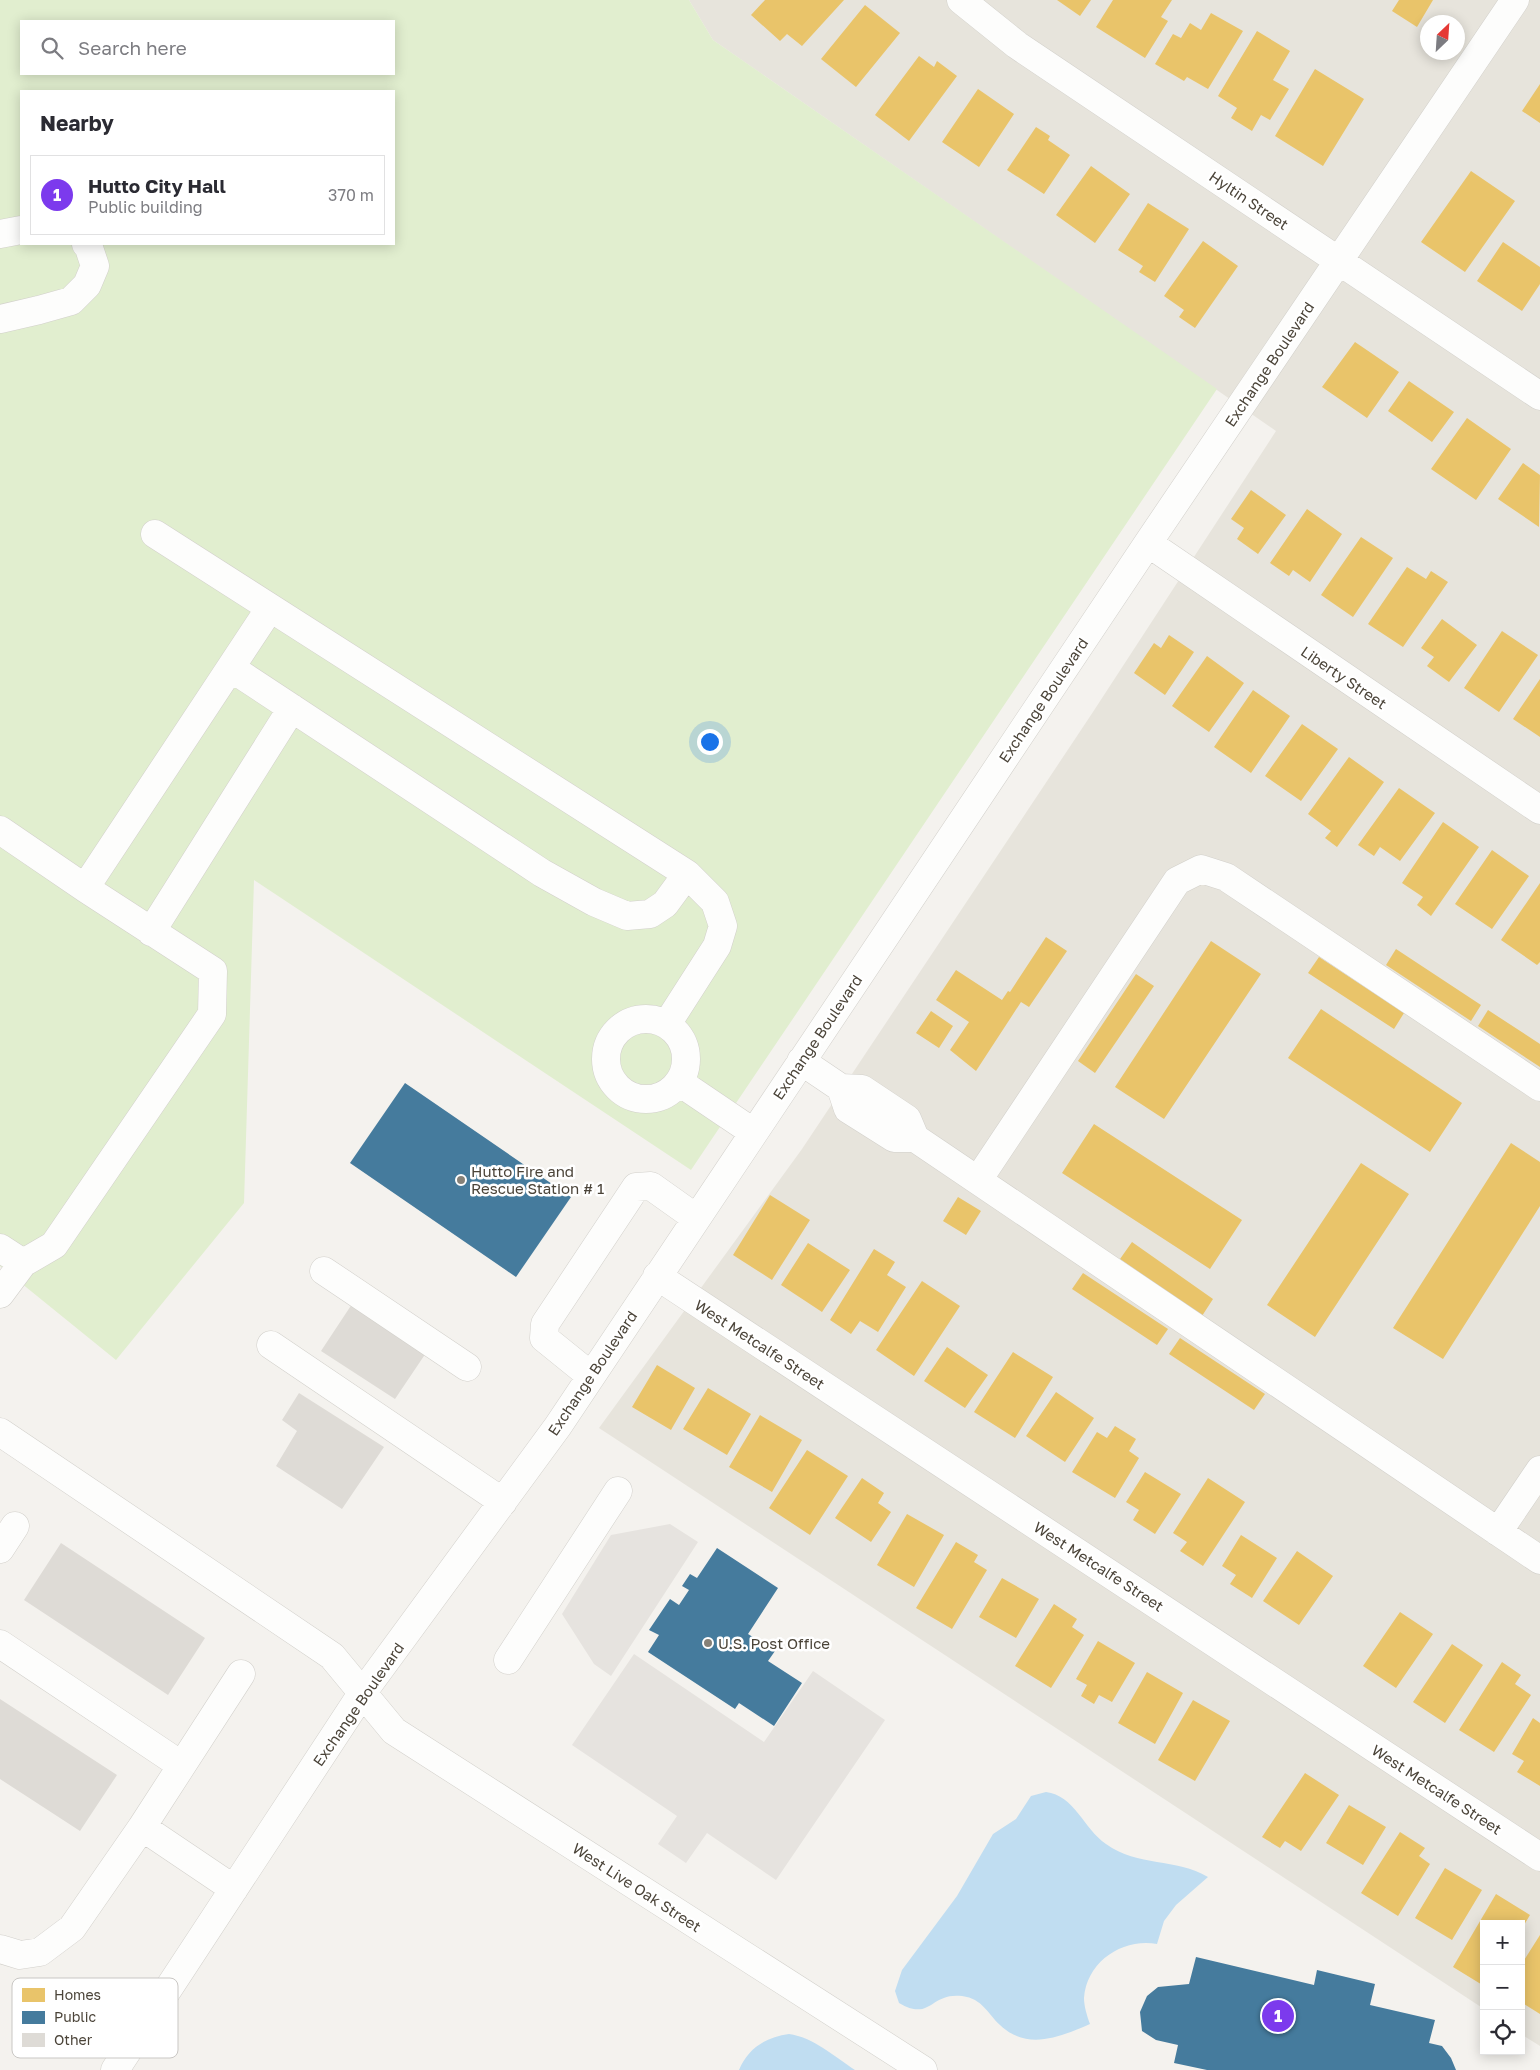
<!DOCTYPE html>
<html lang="en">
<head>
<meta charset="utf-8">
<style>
  body { margin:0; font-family:"Golos Text",sans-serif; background:#f7f7f7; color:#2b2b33 }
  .controls { position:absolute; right:15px; bottom:15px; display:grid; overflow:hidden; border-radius:0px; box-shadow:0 2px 12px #0003 }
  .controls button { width:45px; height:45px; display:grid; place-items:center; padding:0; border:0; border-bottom:1px solid #e1e1e2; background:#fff; color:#2b2b33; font:25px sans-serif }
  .compass { position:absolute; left:1420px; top:15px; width:45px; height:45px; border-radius:50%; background:#fff; box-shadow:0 2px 12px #0003; rotate:25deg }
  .you { position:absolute; left:709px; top:741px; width:18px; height:18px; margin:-12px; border:4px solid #fff; border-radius:50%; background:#1a73e8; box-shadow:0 0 0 8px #1a73e833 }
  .badge { display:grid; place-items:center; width:32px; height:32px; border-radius:50%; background:#7c3aed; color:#fff; font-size:16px; font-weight:700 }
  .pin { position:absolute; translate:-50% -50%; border:2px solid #fff; box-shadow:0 1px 5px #0006 }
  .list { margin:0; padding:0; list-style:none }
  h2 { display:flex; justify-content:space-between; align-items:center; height:65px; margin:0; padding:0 20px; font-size:21px }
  h2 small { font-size:16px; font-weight:400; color:#7c7c81 }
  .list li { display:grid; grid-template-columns:32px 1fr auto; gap:15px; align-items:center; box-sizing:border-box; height:80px; margin:0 10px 10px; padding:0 10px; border:1px solid #e1e1e2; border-radius:0px }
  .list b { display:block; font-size:19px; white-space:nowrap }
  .list p { margin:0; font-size:16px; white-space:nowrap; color:#7c7c81 }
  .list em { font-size:16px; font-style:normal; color:#7c7c81 }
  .icon { flex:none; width:28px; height:28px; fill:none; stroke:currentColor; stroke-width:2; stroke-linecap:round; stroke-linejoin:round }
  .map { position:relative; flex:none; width:1540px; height:2070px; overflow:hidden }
  .search { position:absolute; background:#fff; box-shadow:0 2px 12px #0003; left:20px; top:20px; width:375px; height:55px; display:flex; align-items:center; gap:12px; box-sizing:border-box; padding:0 18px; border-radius:0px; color:#7c7c81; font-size:19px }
  .panel { position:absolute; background:#fff; box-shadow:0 2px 12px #0003; left:20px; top:90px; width:375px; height:155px; border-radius:0px }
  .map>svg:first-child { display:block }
</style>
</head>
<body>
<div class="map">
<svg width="1540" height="2070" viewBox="0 0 1540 2070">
  <rect width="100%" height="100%" fill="#f4f2ee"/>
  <!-- residential -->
  <path fill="#e7e4dc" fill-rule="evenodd" d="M 689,0 L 1540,0 L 1540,2046 L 1521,2034 L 1521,1924 L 1484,1924 L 1484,2009 L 599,1428 L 802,1149 L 1091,715 L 1276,431 L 713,40 ZM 1428,22 L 1458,22 L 1458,52 L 1428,52 Z"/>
  <!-- green -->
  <path fill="#e1eecf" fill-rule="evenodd" d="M 0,0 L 689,0 L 713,40 L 1217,389 L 691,1170 L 254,880 L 244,1203 L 116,1360 L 0,1266 ZM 21,21 L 394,21 L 394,74 L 21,74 ZM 21,91 L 394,91 L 394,244 L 21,244 Z"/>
  <!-- parking -->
  <path fill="#e6e3df" d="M 670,1524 L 698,1542 L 611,1676 L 594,1664 L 562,1614 L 611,1535 Z
    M 634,1654 L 764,1742 L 813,1671 L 885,1720 L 776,1880 L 707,1833 L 686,1863 L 658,1844 L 677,1816 L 572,1745 Z"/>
  <!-- water -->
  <path fill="#c0ddf1" d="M 1046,1792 C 1074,1795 1084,1829 1106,1844 C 1138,1867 1176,1858 1208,1877 L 1176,1905 L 1164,1921 L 1157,1944 C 1123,1938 1087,1961 1084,1998 C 1084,2006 1087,2016 1090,2024 C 1060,2037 1027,2051 1000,2025 C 987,2013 983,1999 962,1996 C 930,1992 931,2022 899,2003 L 895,1991 L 902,1970 L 957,1896 L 993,1834 L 1016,1819 L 1031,1796 Z
    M 789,2034 C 813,2037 835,2057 855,2070 L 739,2070 C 748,2048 766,2037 789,2034 Z"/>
  <!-- homes -->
  <path fill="#e9c46a" d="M 765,0 L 844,0 L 802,46 L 787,34 L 780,41 L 751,15 Z
    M 1057,0 L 1091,0 L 1080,16 Z
    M 1113,0 L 1172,0 L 1161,17 L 1168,21 L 1145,58 L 1096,27 Z
    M 1399,0 L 1433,0 L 1417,27 L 1392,11 Z
    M 865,5 L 900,33 L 856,87 L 821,59 Z
    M 1211,13 L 1243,31 L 1208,89 L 1187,77 L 1184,81 L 1155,64 L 1173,34 L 1181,38 L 1190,23 L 1201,30 Z
    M 1257,31 L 1290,51 L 1273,80 L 1289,89 L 1270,120 L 1261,115 L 1252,131 L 1231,118 L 1237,108 L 1218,96 Z
    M 919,56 L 934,67 L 937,61 L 957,76 L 909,141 L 875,115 Z
    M 1315,69 L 1364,99 L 1323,166 L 1275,136 Z
    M 1540,84 L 1540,123 L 1522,111 Z
    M 978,89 L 1014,114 L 979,167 L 942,142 Z
    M 1036,127 L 1050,136 L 1048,140 L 1070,155 L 1044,194 L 1007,170 Z
    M 1091,166 L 1130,194 L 1095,243 L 1056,215 Z
    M 1471,171 L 1515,201 L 1465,272 L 1421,242 Z
    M 1148,203 L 1189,229 L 1155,282 L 1139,272 L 1143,266 L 1118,250 Z
    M 1203,241 L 1238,266 L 1195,328 L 1179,317 L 1184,310 L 1164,296 Z
    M 1503,242 L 1540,267 L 1540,284 L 1522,311 L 1477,281 Z
    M 1355,342 L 1399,372 L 1367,418 L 1322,387 Z
    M 1409,381 L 1454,412 L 1432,442 L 1388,411 Z
    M 1467,418 L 1511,449 L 1476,500 L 1431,469 Z
    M 1523,463 L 1540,475 L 1539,527 L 1498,499 Z
    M 1251,490 L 1286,515 L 1258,554 L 1237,539 L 1244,528 L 1231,519 Z
    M 1307,509 L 1342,534 L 1310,582 L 1293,570 L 1289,576 L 1270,563 Z
    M 1361,537 L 1393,558 L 1353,617 L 1321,595 Z
    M 1407,567 L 1426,579 L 1431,571 L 1448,582 L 1403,647 L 1368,624 Z
    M 1442,619 L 1477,645 L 1449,682 L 1427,666 L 1434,657 L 1421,648 Z
    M 1502,631 L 1538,655 L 1499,712 L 1464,688 Z
    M 1169,635 L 1194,652 L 1165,695 L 1134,673 L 1154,643 L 1161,648 Z
    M 1207,656 L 1244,683 L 1209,732 L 1172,706 Z
    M 1540,679 L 1540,737 L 1513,719 Z
    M 1253,690 L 1290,716 L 1251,773 L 1214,747 Z
    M 1302,724 L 1338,749 L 1301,801 L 1265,776 Z
    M 1349,757 L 1384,782 L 1337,847 L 1325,838 L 1331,831 L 1308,814 Z
    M 1399,788 L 1435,813 L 1400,861 L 1380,847 L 1374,856 L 1358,845 Z
    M 1443,822 L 1479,847 L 1431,916 L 1417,905 L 1423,897 L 1402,883 Z
    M 1492,850 L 1529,876 L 1492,929 L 1455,904 Z
    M 1540,883 L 1540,962 L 1537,965 L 1501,940 Z
    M 1046,937 L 1067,951 L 1029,1007 L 1021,1002 L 976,1071 L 950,1050 L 969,1022 L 936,1000 L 956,970 L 1002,1000 L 1008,991 L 1010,992 Z
    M 1211,941 L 1261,974 L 1164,1119 L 1115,1087 Z
    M 1396,949 L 1481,1005 L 1471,1021 L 1386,965 Z
    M 1319,957 L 1404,1013 L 1394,1029 L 1308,973 Z
    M 1136,974 L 1154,986 L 1095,1073 L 1078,1061 Z
    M 1321,1009 L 1462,1103 L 1430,1152 L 1288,1058 Z
    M 1488,1010 L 1540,1044 L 1540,1067 L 1478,1026 Z
    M 931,1011 L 953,1026 L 939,1048 L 916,1033 Z
    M 1094,1124 L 1242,1220 L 1210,1269 L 1062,1173 Z
    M 1511,1143 L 1540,1162 L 1540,1206 L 1443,1359 L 1393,1328 Z
    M 1361,1163 L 1409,1194 L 1315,1337 L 1267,1305 Z
    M 770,1195 L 810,1220 L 772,1280 L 733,1255 Z
    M 958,1197 L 981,1211 L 966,1235 L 943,1221 Z
    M 1132,1242 L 1213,1299 L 1202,1316 L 1120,1259 Z
    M 808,1243 L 850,1270 L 822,1312 L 781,1285 Z
    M 874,1249 L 895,1262 L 887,1275 L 906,1287 L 878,1332 L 860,1321 L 851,1334 L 830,1320 Z
    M 1083,1273 L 1168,1329 L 1157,1345 L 1072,1289 Z
    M 922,1281 L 960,1306 L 914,1376 L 876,1350 Z
    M 1180,1338 L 1265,1394 L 1254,1410 L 1169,1354 Z
    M 947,1347 L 988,1375 L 965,1408 L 924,1381 Z
    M 1013,1352 L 1053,1377 L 1015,1438 L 974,1412 Z
    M 657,1365 L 695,1388 L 671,1430 L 632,1407 Z
    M 708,1388 L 751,1414 L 727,1455 L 683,1429 Z
    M 1056,1392 L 1094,1418 L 1065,1462 L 1026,1436 Z
    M 760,1415 L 802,1440 L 772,1492 L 729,1467 Z
    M 1115,1426 L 1136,1439 L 1129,1451 L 1139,1458 L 1115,1498 L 1072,1472 L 1097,1432 L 1107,1438 Z
    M 807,1450 L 848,1476 L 810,1535 L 769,1508 Z
    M 1145,1472 L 1181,1494 L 1155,1534 L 1133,1520 L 1139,1510 L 1126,1502 Z
    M 862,1478 L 884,1493 L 878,1503 L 891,1512 L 871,1542 L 835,1518 Z
    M 1208,1478 L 1245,1502 L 1203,1566 L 1180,1551 L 1187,1542 L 1173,1533 Z
    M 907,1514 L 944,1535 L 914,1587 L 877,1565 Z
    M 1241,1535 L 1277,1558 L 1252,1598 L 1230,1584 L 1236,1575 L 1222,1566 Z
    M 956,1542 L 978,1555 L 974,1562 L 987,1570 L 952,1629 L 916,1608 Z
    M 1297,1551 L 1333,1576 L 1299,1625 L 1263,1601 Z
    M 1002,1578 L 1039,1599 L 1016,1638 L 979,1617 Z
    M 1054,1604 L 1077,1619 L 1072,1627 L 1084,1635 L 1051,1688 L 1015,1666 Z
    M 1400,1612 L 1433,1634 L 1396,1688 L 1363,1666 Z
    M 1098,1641 L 1135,1663 L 1112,1702 L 1099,1695 L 1094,1704 L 1081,1696 L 1087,1685 L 1076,1679 Z
    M 1452,1644 L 1483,1665 L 1445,1723 L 1413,1702 Z
    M 1502,1662 L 1521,1675 L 1515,1684 L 1531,1695 L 1494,1752 L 1459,1730 Z
    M 1147,1672 L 1183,1693 L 1155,1744 L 1118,1723 Z
    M 1193,1700 L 1230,1721 L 1195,1781 L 1158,1760 Z
    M 1533,1718 L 1540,1723 L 1540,1786 L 1517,1772 L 1524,1761 L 1512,1754 Z
    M 1305,1773 L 1339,1795 L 1301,1851 L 1285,1841 L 1280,1848 L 1262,1837 Z
    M 1349,1805 L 1386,1827 L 1363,1865 L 1326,1843 Z
    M 1400,1832 L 1425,1848 L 1419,1856 L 1430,1864 L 1398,1916 L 1361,1893 Z
    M 1445,1868 L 1482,1890 L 1452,1940 L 1415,1918 Z
    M 1496,1894 L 1530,1915 L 1521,1930 L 1521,1924 L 1484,1924 L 1484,1986 L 1453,1967 Z
    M 1540,1935 L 1540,2014 L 1521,2002 L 1521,1965 Z"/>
  <!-- public -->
  <path fill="#457b9d" d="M 405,1083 L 571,1197 L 516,1277 L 350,1163 Z
    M 717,1548 L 778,1588 L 748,1634 L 775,1651 L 768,1661 L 802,1683 L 774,1726 L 739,1703 L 735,1709 L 648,1652 L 659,1635 L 649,1630 L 670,1599 L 679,1605 L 689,1590 L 682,1586 L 690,1574 L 697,1578 Z
    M 1196,1957 L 1314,1985 L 1317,1970 L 1375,1984 L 1370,2005 L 1435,2020 L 1429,2043 L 1442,2046 L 1451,2058 L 1456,2070 L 1207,2070 L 1174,2063 L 1178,2045 L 1156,2040 L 1142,2031 L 1140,2012 L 1147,1996 L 1158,1987 L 1189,1984 Z"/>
  <!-- building -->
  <path fill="#dedbd6" d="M 356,1298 L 430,1347 L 395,1399 L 321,1351 Z
    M 299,1393 L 384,1447 L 342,1509 L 276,1466 L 297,1431 L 282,1420 Z
    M 61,1543 L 205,1638 L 168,1695 L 24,1600 Z
    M 0,1699 L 117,1775 L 80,1831 L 0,1779 Z"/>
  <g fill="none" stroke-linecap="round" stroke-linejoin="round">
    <!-- minor casing -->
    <g stroke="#d2d0cb" stroke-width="29">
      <path id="minor" d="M 961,0 L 1017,45 L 1540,396
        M 0,234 L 21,230
        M 0,319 L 39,310 L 71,301 L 87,285 L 95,266 L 88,245 L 86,244
        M 155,534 L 687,874 L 715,902 L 723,926 L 717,946 L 667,1024
        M 1148,543 L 1540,810
        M 231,668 L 542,873 L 594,902 L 627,916 L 650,914 L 665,904 L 687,874
        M 0,830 L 85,888 L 270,608
        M 151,932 L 292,708
        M606 1059a40 40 0 1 1 80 0a40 40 0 1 1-80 0Z
        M 801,1061 L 841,1088 L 862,1089 L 907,1119 L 915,1138
        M 679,1082 L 753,1132
        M 841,1088 L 848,1109 L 894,1138 L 915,1138 L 1540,1560
        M 978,1180 L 1177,881 L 1201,869 L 1226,877 L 1540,1087
        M 0,1248 L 23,1263 L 54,1245 L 212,1014 L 213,971 L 85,888
        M 324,1271 L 467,1367
        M 657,1276 L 1540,1857
        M 0,1294 L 23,1263
        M 271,1345 L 503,1502
        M 591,1376 L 544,1338 L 545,1324 L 636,1187 L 651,1186 L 696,1218
        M 0,1432 L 332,1656 L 394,1731 L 923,2070
        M 1498,1532 L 1540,1470
        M 0,1549 L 15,1526
        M 0,1644 L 181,1765
        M 508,1660 L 618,1491
        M 234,1889 L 142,1827 L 241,1674
        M 0,1949 L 20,1955 L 40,1952 L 72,1928 L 142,1827
        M 115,2070 L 363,1692 L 558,1426 L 1148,543 L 1515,0"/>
    </g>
    <!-- minor -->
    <use href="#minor" stroke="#fdfdfc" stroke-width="28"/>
  </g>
  <!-- markers -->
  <g fill="#868178" stroke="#fff" stroke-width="2">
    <circle cx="461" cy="1180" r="5"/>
    <circle cx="708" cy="1643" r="5"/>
  </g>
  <g text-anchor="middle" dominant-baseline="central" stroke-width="5" stroke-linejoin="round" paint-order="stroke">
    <!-- street labels -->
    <g font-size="15" fill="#4b4439" stroke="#fff">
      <text transform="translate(1249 200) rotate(34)">Hyltin Street</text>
      <text transform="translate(1269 364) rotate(-56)">Exchange Boulevard</text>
      <text transform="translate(1344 677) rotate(34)">Liberty Street</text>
      <text transform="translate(1043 700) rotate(-56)">Exchange Boulevard</text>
      <text transform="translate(817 1037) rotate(-56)">Exchange Boulevard</text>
      <text transform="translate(760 1344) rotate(33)">West Metcalfe Street</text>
      <text transform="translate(592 1373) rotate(-56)">Exchange Boulevard</text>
      <text transform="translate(1099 1566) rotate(33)">West Metcalfe Street</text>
      <text transform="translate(358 1704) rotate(-55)">Exchange Boulevard</text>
      <text transform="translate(1437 1789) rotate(33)">West Metcalfe Street</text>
      <text transform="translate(637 1887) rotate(33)">West Live Oak Street</text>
    </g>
    <!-- poi labels -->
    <g font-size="15" fill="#4b4439" stroke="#fff" text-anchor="start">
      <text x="471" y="1171">Hutto Fire and<tspan x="471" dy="17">Rescue Station # 1</tspan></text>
      <text x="718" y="1643">U.S. Post Office</text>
    </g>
  </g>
  <!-- legend -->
  <rect x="12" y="1978" width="166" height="80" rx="8" fill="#fff" stroke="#c9c7c4" stroke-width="1"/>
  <rect x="22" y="1988" width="23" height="14" fill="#e9c46a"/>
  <rect x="22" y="2011" width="23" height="13" fill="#457b9d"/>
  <rect x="22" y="2033" width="23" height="14" fill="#dedbd6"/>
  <g font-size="14" fill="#4b4439">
    <text x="54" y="2000">Homes</text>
    <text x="54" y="2022">Public</text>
    <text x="54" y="2045">Other</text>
  </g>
</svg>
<div class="controls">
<button>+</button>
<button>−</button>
<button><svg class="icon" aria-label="locate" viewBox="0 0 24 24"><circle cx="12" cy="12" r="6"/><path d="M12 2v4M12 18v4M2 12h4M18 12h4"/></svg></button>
</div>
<svg class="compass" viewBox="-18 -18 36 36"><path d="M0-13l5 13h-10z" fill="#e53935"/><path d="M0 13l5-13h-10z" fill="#7c7c81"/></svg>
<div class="you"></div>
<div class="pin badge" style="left:1278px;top:2016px">1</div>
<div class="search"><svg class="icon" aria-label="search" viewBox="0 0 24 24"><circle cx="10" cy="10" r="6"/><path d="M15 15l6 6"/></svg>Search here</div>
<section class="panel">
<h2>Nearby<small></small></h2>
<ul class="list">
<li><span class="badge">1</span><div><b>Hutto City Hall</b><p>Public building</p></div><em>370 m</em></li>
</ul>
</section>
</div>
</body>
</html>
